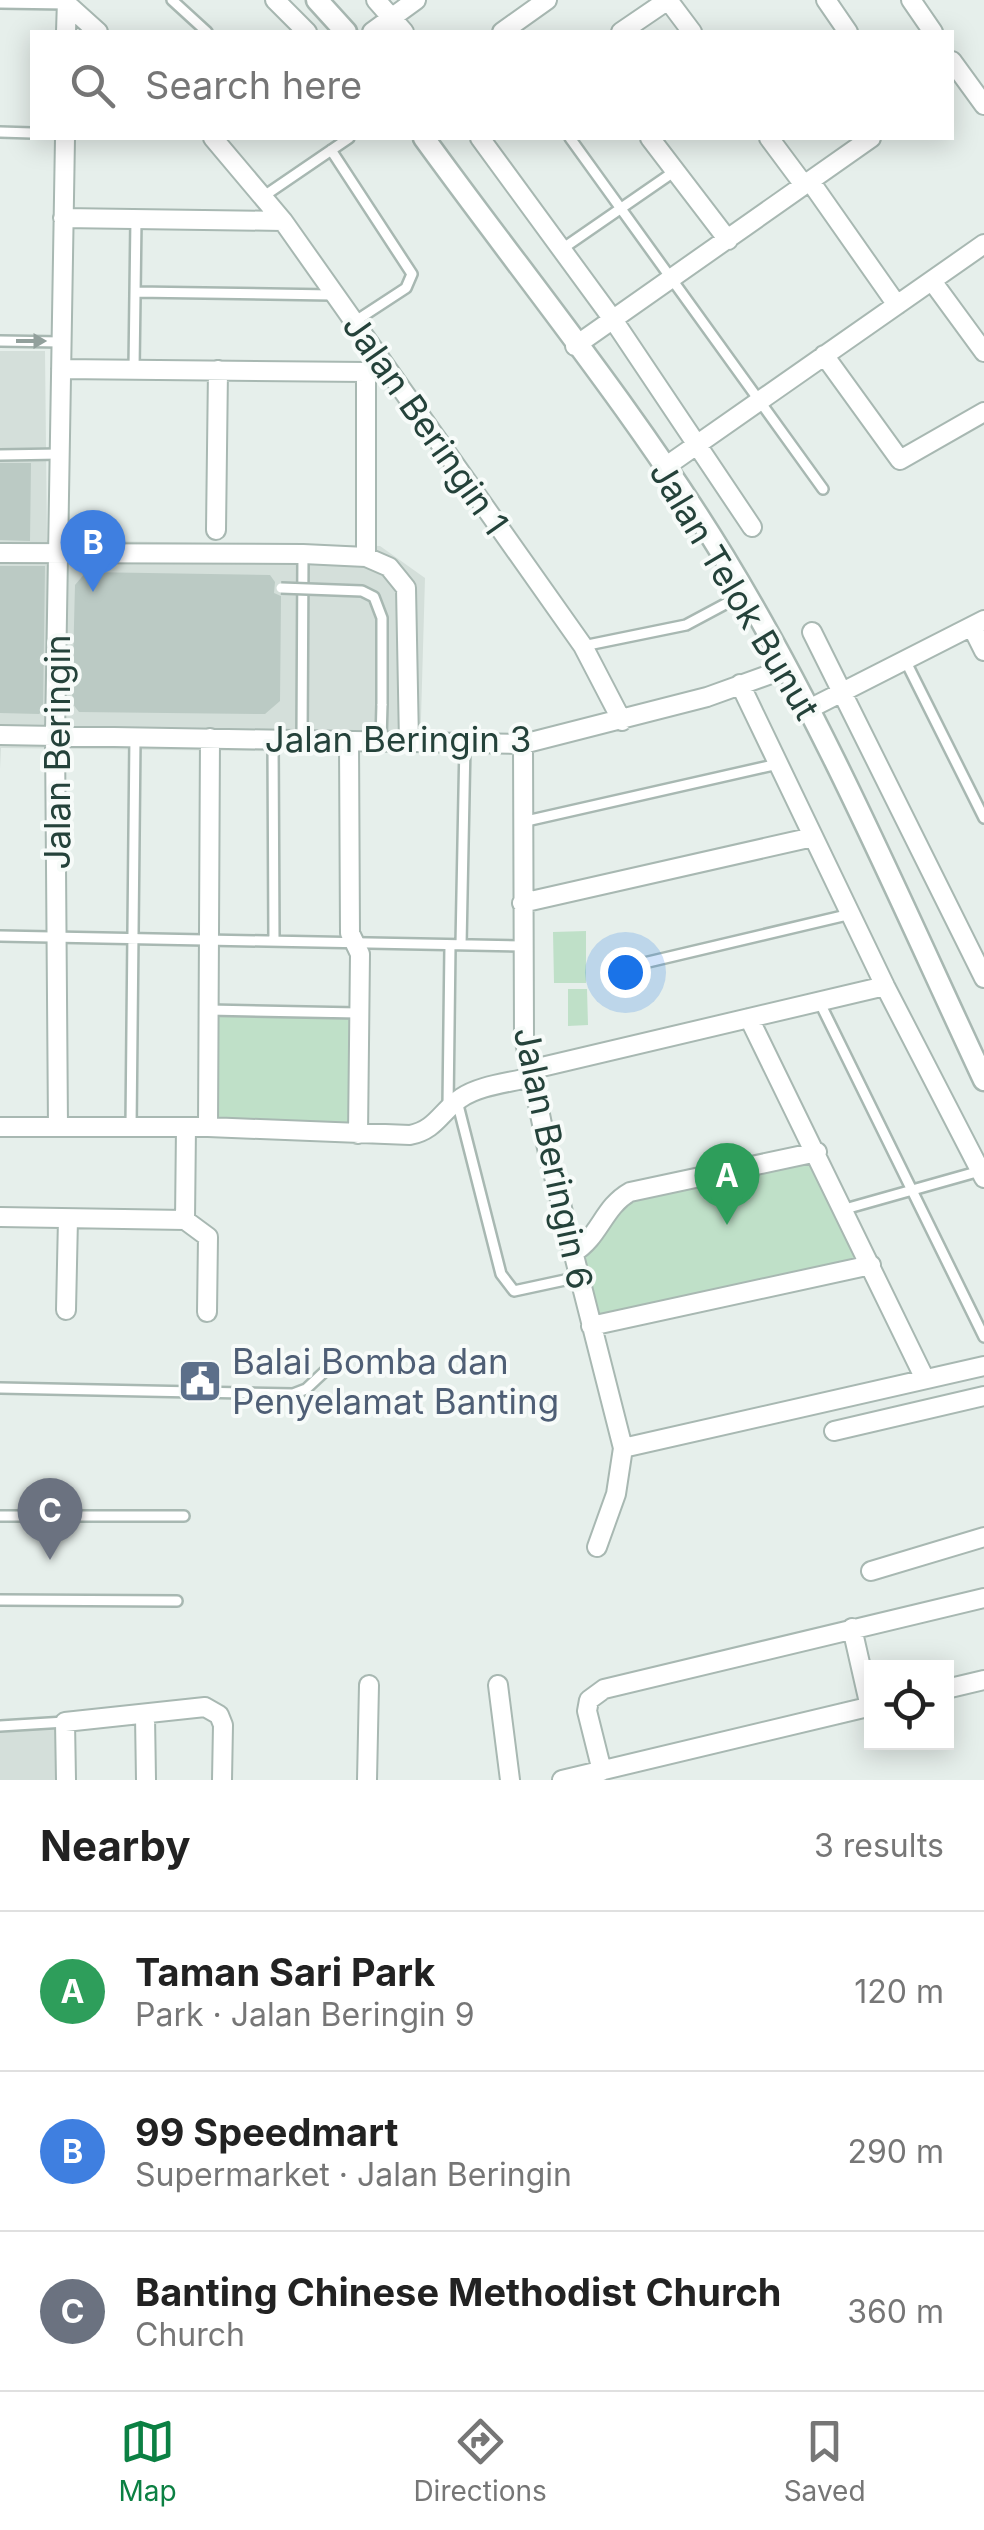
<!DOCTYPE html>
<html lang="en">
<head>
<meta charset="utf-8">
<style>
  body { margin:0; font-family:Inter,sans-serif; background:#f6f6f6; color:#222 }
  .controls { position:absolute; right:30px; bottom:30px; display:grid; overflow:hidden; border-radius:0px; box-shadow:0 5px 25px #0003 }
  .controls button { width:90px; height:90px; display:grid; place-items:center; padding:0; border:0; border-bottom:2px solid #e0e0e0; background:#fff; color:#222; font:50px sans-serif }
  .you { position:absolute; left:625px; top:972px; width:35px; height:35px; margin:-25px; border:8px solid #fff; border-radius:50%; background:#1a73e8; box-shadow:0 0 0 15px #1a73e833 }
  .badge { display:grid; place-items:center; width:65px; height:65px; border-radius:50%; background:#0b8043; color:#fff; font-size:32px; font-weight:700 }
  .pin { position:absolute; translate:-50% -82px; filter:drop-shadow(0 2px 5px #0008) }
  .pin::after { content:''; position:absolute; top:52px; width:35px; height:30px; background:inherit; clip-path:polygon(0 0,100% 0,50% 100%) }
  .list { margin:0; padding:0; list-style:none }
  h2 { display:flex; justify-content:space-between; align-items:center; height:130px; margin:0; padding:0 40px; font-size:42px }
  h2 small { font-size:32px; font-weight:400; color:#767676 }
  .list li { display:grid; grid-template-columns:65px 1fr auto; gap:30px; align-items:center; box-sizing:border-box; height:160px; padding:0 40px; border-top:2px solid #e0e0e0 }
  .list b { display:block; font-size:38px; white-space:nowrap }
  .list p { margin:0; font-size:32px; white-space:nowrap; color:#767676 }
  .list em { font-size:32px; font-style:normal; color:#767676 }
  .icon { flex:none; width:55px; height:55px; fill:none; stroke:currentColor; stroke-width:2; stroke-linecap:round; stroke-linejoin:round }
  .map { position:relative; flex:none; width:984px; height:1780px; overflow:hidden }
  .search { position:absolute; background:#fff; box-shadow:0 5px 25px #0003; left:30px; right:30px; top:30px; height:110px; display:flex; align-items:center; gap:25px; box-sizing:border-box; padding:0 35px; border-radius:0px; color:#767676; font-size:38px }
  .sheet { height:610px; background:#fff }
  nav { display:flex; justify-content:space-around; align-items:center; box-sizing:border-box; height:140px; border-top:2px solid #e0e0e0; background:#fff; font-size:28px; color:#767676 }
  nav a { display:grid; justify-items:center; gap:5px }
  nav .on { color:#0b8043 }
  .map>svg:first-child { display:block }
</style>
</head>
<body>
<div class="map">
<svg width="984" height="1780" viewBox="0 0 984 1780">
  <rect width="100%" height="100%" fill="#e6efeb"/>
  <!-- built -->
  <path fill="#d4dfda" d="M 0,351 L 45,351 L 47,540 L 380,546 L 425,578 L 420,753 L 1,748 L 0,769 Z
    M 59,1727 L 59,1780 L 0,1780 L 0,1731 Z"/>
  <!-- green -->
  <path fill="#bfe0c8" d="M 586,931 L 586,983 L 554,983 L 553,932 Z
    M 568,989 L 587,989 L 588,1025 L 568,1026 Z
    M 209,1010 L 361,1013 L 358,1134 L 208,1127 Z
    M 814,1153 L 868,1263 L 595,1325 L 576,1252 L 615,1204 Z"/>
  <!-- building -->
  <path fill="#bbcac4" d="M 0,463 L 31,463 L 30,541 L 0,540 Z
    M 0,566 L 45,566 L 43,711 L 39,714 L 0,713 Z
    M 86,572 L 270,575 L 275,582 L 274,593 L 281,596 L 280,701 L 265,714 L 79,712 L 72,703 L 75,585 Z"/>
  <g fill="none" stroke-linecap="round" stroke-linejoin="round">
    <!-- service casing -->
    <g stroke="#a8b8b2" stroke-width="14">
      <path id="service" d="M 172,0 L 207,32
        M 0,3 L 67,4
        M 0,132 L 32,133
        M 570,138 L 823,489
        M 331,150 L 412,274 L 406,288 L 354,322
        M 264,196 L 349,138
        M 562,249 L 675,171
        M 135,292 L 332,295
        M 0,341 L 61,342
        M 134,369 L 136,219
        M 0,455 L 60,454
        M 583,646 L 686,625 L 744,594
        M 905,660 L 984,818
        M 273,740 L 274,941
        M 302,740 L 303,554
        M 381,741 L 382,704
        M 522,822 L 778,764
        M 0,936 L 522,946
        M 461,945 L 465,743
        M 627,967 L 851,914
        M 819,1001 L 984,1337
        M 209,1010 L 358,1013
        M 457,1101 L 501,1274 L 514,1291 L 579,1277
        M 448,1107 L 450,945
        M 131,1127 L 135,737
        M 845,1209 L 980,1171
        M 0,1388 L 293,1394 L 306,1389 L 339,1358
        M 0,1516 L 184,1516
        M 0,1600 L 177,1601
        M 0,1726 L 65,1722"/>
    </g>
    <!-- minor casing -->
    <g stroke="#a8b8b2" stroke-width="22">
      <path id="minor" d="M 275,0 L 307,32
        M 376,0 L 404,32
        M 668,0 L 692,32
        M 826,0 L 848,32
        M 911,0 L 933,32
        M 67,4 L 98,32
        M 66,32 L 67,0
        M 372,32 L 416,0
        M 502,32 L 547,0
        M 621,32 L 668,0
        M 952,61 L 984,105
        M 213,138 L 283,221 L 583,646 L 622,721
        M 480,138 L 614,321 L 752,527
        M 650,138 L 728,240
        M 769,138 L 804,185
        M 810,181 L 897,305
        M 63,218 L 283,221
        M 932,281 L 984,352
        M 575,346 L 871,138
        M 824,355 L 900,460 L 984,412
        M 61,369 L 366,372 L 380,359
        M 366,372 L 366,557
        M 665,467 L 984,244
        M 216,530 L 218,370
        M 0,553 L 303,554 L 366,557 L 389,567 L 406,588 L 409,742
        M 972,627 L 984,651
        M 812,632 L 984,978
        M 740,684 L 885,986 L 984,1178
        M 807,710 L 984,620
        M 0,735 L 523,744 L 707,697 L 785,669
        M 349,741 L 350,933 L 360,954 L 358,1134
        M 523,744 L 524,1037 L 548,1153 L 623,1448 L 616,1494 L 597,1547
        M 522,903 L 813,837
        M 749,1018 L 924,1377
        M 529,1070 L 885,986
        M 0,1127 L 208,1127 L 410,1135 C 436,1130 441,1111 461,1098 C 480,1085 509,1083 531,1077
        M 58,1127 L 55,735 L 65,138
        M 208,1127 L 210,738
        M 0,1217 L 185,1220 L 208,1237 L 207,1312
        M 185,1220 L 186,1127
        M 573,1253 C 600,1237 603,1207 630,1192 L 817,1152
        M 66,1310 L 68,1219
        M 591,1326 L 871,1265
        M 834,1431 L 984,1396
        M 623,1448 L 984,1366
        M 871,1571 L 984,1537
        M 852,1628 L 870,1707
        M 498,1685 L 510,1780
        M 946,1689 L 984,1680
        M 145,1716 L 146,1780
        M 602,1771 L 587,1711 L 589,1700 L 604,1689 L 984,1598
        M 66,1780 L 65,1722 L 205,1707 L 219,1715 L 223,1725 L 222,1780
        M 367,1780 L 369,1685
        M 562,1780 L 872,1706"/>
    </g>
    <!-- tertiary casing -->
    <g stroke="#a8b8b2" stroke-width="25">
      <path id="tertiary" d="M 317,0 L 346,32
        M 424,138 C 524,276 635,411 724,557 C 825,723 902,905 984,1080"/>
    </g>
    <!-- service -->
    <use href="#service" stroke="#fff" stroke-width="9"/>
    <!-- minor -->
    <use href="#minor" stroke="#fff" stroke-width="18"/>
    <!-- tertiary -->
    <use href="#tertiary" stroke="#fff" stroke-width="20"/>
    <!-- service-bridge casing -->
    <g stroke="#a8b8b2" stroke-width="14" stroke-linecap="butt">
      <path id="service-bridge" d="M 281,588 L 362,591 L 374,597 L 382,618 L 382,704"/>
    </g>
    <!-- service-bridge -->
    <use href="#service-bridge" stroke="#fff" stroke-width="9"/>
  </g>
  <!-- one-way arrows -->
  <defs><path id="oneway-solid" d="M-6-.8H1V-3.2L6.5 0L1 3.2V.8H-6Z" transform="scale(2.5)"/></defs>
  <use fill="#92a09c" href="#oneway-solid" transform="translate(31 341)"/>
  <!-- icons -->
  <defs>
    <g id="civic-square" transform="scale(2.25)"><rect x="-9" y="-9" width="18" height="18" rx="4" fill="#5c6f8a" stroke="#f7fbf9"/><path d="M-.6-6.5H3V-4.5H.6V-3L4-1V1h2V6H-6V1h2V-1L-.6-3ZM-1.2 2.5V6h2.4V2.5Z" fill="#fff"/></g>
  </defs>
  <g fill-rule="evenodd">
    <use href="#civic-square" x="200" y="1381"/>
  </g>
  <g text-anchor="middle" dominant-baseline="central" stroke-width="8" stroke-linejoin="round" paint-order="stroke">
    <!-- street labels -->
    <g font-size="35" fill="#24423a" stroke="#f7fbf9">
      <text transform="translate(426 424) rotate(55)">Jalan Beringin 1</text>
      <text transform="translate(735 590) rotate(59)">Jalan Telok Bunut</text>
      <text x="398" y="739">Jalan Beringin 3</text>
      <text transform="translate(57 752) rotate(-90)">Jalan Beringin</text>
      <text transform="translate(554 1158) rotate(78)">Jalan Beringin 6</text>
    </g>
    <!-- service labels -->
    <g font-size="35" fill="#4e5e75" stroke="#f7fbf9" text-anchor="start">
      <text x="232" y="1361">Balai Bomba dan<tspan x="232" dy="40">Penyelamat Banting</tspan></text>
    </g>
  </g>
</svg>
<div class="controls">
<button><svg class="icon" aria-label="locate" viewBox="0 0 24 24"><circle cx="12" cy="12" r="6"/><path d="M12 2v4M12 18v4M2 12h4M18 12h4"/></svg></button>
</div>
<div class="you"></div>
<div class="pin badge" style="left:727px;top:1225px;background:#2e9e5b">A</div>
<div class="pin badge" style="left:93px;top:592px;background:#3f7fe0">B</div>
<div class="pin badge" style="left:50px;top:1560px;background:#6b7280">C</div>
<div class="search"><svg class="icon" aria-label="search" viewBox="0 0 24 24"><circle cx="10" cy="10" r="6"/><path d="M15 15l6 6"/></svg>Search here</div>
</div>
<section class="sheet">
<h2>Nearby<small>3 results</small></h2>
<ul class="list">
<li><span class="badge" style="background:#2e9e5b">A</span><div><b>Taman Sari Park</b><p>Park · Jalan Beringin 9</p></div><em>120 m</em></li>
<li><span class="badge" style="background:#3f7fe0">B</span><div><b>99 Speedmart</b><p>Supermarket · Jalan Beringin</p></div><em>290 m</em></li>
<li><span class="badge" style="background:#6b7280">C</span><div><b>Banting Chinese Methodist Church</b><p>Church</p></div><em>360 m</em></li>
</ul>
</section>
<nav>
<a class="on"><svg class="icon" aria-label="map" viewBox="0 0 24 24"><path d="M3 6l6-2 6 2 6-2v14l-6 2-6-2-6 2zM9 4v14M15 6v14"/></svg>Map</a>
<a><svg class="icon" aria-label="directions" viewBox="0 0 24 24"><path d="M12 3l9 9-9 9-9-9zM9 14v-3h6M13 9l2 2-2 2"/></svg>Directions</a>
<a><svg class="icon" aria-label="saved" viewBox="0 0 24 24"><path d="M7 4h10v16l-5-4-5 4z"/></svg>Saved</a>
</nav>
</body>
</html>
